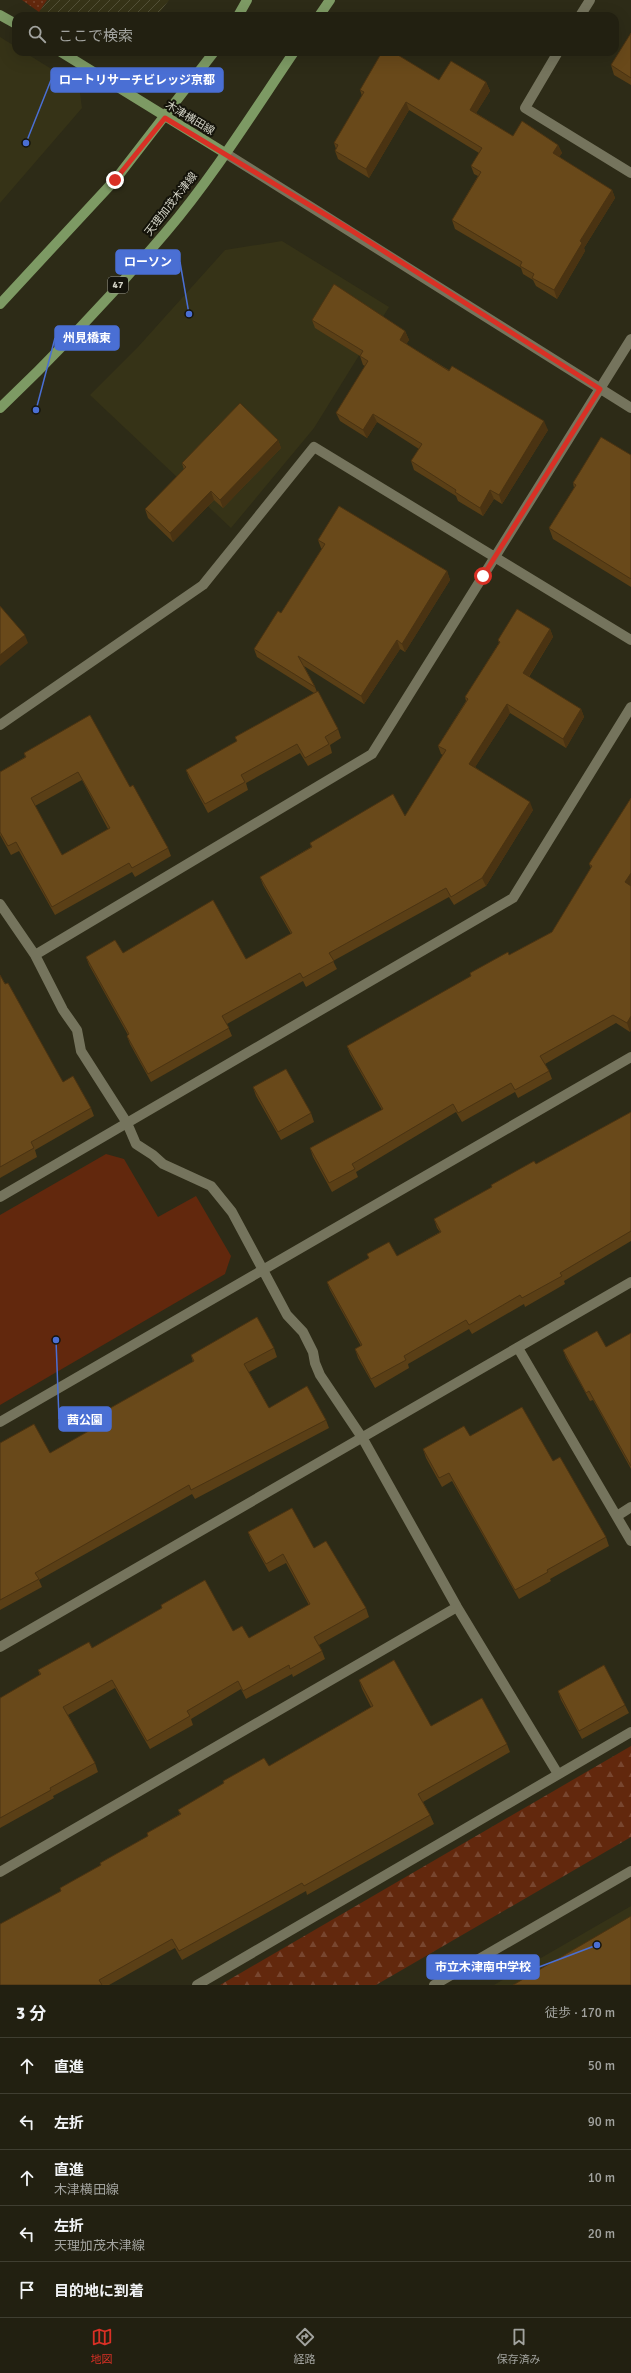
<!DOCTYPE html>
<html lang="ja">
<head>
<meta charset="utf-8">
<style>
  body { margin:0; font-family:Signika,"Noto Sans JP",sans-serif; background:#2e2d1f; color:#f1f3f6 }
  .stop { position:absolute; width:12px; height:12px; margin:-9px; border:3px solid #d93025; border-radius:50%; background:#fff }
  .stop.end { background:#d93025; border-color:#fff; box-shadow:0 1px 4px #0008 }
  .list { margin:0; padding:0; list-style:none }
  h2 { display:flex; justify-content:space-between; align-items:center; height:52px; margin:0; padding:0 16px; font-size:17px }
  h2 small { font-size:13px; font-weight:400; color:#a2a39f }
  .list li { display:grid; grid-template-columns:26px 1fr auto; gap:12px; align-items:center; box-sizing:border-box; height:56px; padding:0 16px; border-top:1px solid #3f3e31 }
  .list b { display:block; font-size:15px; white-space:nowrap }
  .list p { margin:0; font-size:13px; white-space:nowrap; color:#a2a39f }
  .list em { font-size:13px; font-style:normal; color:#a2a39f }
  .icon { flex:none; width:22px; height:22px; fill:none; stroke:currentColor; stroke-width:2; stroke-linecap:round; stroke-linejoin:round }
  .map { position:relative; flex:none; width:631px; height:1985px; overflow:hidden }
  .search { position:absolute; background:#222011; box-shadow:0 4px 16px #0002; left:12px; right:12px; top:12px; height:44px; display:flex; align-items:center; gap:10px; box-sizing:border-box; padding:0 14px; border-radius:12px; color:#a2a39f; font-size:15px }
  .sheet { height:332px; background:#222011 }
  nav { display:flex; justify-content:space-around; align-items:center; box-sizing:border-box; height:56px; border-top:1px solid #3f3e31; background:#222011; font-size:11px; color:#a2a39f }
  nav a { display:grid; justify-items:center; gap:2px }
  nav .on { color:#d93025 }
  .map>svg:first-child { display:block }
</style>
</head>
<body>
<div class="map">
<svg width="631" height="1985" viewBox="0 0 631 1985">
  <defs>
    <pattern id="industrial-furrows" width="10" height="10" patternUnits="userSpaceOnUse"><rect width="10" height="10" fill="#363317"/><path d="M-1 1l2-2M0 10L10 0M9 11l2-2" fill="none" stroke="#525037"/></pattern>
    <pattern id="grass-dots" width="8" height="8" patternUnits="userSpaceOnUse"><rect width="8" height="8" fill="#62280d"/><path d="M2 2h.1M6 6h.1" fill="none" stroke="#78462f" stroke-width="1.8" stroke-linecap="round"/></pattern>
    <pattern id="forest-firs" width="22" height="20" patternUnits="userSpaceOnUse"><rect width="22" height="20" fill="#62280d"/><path d="M5 1l3.5 6h-7zM16 11l3.5 6h-7z" fill="#78462f"/></pattern>
  </defs>
  <rect width="100%" height="100%" fill="#2d2b17"/>
  <!-- built -->
  <path fill="#363317" d="M 0,37 L 16,47 L 16,52 L 24,52 L 79,86 L 82,108 L 0,203 Z
    M 282,241 L 389,307 L 314,428 L 231,528 L 90,395 L 138,347 L 225,250 Z
    M 631,1906 L 631,1985 L 494,1985 Z"/>
  <!-- industrial -->
  <path fill="url(#industrial-furrows)" d="M 47,0 L 169,0 L 157,16 L 46,16 L 39,12 Z"/>
  <!-- grass -->
  <path fill="url(#grass-dots)" d="M 22,0 L 47,0 L 39,12 Z"/>
  <!-- forest -->
  <path fill="url(#forest-firs)" d="M 631,1746 L 631,1837 L 376,1985 L 220,1985 Z"/>
  <!-- park -->
  <path fill="#62280d" d="M 106,1154 L 124,1159 L 158,1217 L 196,1196 L 231,1256 L 225,1274 L 0,1405 L 0,1215 Z"/>
  <g fill="none" stroke-linecap="round" stroke-linejoin="round">
    <!-- minor -->
    <path stroke="#75745d" stroke-width="10" d="M 580,16 L 590,0
      M 558,52 L 525,108 L 631,173
      M 225,153 L 631,408
      M 0,725 L 203,585 L 314,447 L 631,640
      M 0,904 L 35,955 L 63,1010 L 77,1030 L 81,1051 L 127,1123 L 136,1144 L 153,1155 L 163,1164 L 211,1186 L 232,1212 L 287,1315 L 303,1332 L 313,1352 L 315,1363 L 320,1375 L 363,1439 L 457,1607 L 558,1774
      M 35,955 L 372,754 L 631,339
      M 0,1197 L 513,898 L 631,707
      M 518,1348 L 631,1541
      M 0,1422 L 631,1057
      M 617,1516 L 631,1507
      M 0,1647 L 631,1282
      M 0,1872 L 457,1607
      M 197,1985 L 631,1732
      M 434,1985 L 631,1871"/>
    <!-- major -->
    <path stroke="#7d9a64" stroke-width="10" d="M 0,15 L 16,24
      M 238,16 L 247,0
      M 319,16 L 330,0
      M 61,52 L 225,153
      M 0,304 L 115,180 L 214,52
      M 0,408 C 58,353 114,293 166,232 C 212,178 254,111 294,52"/>
  </g>
  <!-- wall -->
  <path fill="#5a3f16" fill-rule="evenodd" d="M 631,33 L 631,85 L 614,75 L 611,65 Z
    M 439,80 L 486,82 L 490,91 L 476,113 L 513,136 L 558,145 L 562,153 L 559,157 L 612,190 L 615,198 L 584,248 L 585,251 L 557,299 L 536,286 L 533,280 L 523,274 L 521,268 L 455,229 L 452,220 L 478,176 L 474,174 L 471,166 L 479,153 L 409,110 L 369,178 L 338,159 L 335,151 L 336,149 L 334,143 L 362,96 L 360,90 Z
    M 312,320 L 405,331 L 409,340 L 406,344 L 548,430 L 502,504 L 494,499 L 483,516 L 458,501 L 456,496 L 414,470 L 411,461 L 419,449 L 377,422 L 367,438 L 340,421 L 336,413 L 365,366 L 363,365 L 360,356 L 315,328 Z
    M 278,440 L 281,448 L 223,508 L 214,500 L 173,542 L 148,518 L 145,509 L 184,470 L 182,463 Z
    M 631,455 L 631,587 L 553,539 L 549,528 L 574,488 L 573,483 Z
    M 318,540 L 447,571 L 450,580 L 405,652 L 400,649 L 364,704 L 304,666 L 315,687 L 317,692 L 338,729 L 341,738 L 330,745 L 332,753 L 308,766 L 300,753 L 246,783 L 248,790 L 208,813 L 189,778 L 186,770 L 237,741 L 235,737 L 314,693 L 257,657 L 254,649 L 281,613 L 322,549 L 321,548 Z
    M 550,629 L 553,637 L 529,677 L 581,709 L 584,717 L 566,748 L 510,713 L 475,767 L 533,810 L 486,886 L 454,905 L 449,897 L 333,961 L 337,969 L 306,987 L 303,981 L 227,1024 L 232,1036 L 151,1082 L 130,1044 L 127,1036 L 128,1035 L 89,965 L 86,957 L 123,953 L 246,959 L 291,934 L 263,885 L 260,877 L 311,847 L 310,843 L 405,816 L 443,755 L 441,754 L 438,746 L 466,701 L 465,697 L 499,643 L 498,640 Z
    M 24,753 L 130,787 L 168,848 L 171,856 L 135,877 L 132,872 L 55,915 L 19,851 L 11,855 L 0,835 L 0,772 L 25,757 ZM 82,780 L 108,829 L 62,855 L 35,806 Z
    M 631,798 L 631,1030 L 630,1032 L 616,1023 L 545,1064 L 549,1071 L 552,1079 L 518,1098 L 515,1092 L 462,1122 L 456,1112 L 356,1172 L 358,1177 L 332,1192 L 313,1157 L 310,1148 L 382,1110 L 350,1054 L 347,1046 L 471,977 L 470,973 L 509,955 L 552,932 L 591,868 L 589,864 Z
    M 0,975 L 63,1082 L 91,1108 L 94,1116 L 35,1150 L 37,1157 L 0,1178 Z
    M 253,1087 L 311,1113 L 314,1122 L 281,1140 L 256,1096 Z
    M 631,1112 L 631,1241 L 564,1281 L 565,1284 L 525,1307 L 524,1304 L 472,1334 L 469,1329 L 408,1364 L 409,1368 L 375,1388 L 358,1358 L 355,1349 L 361,1346 L 330,1290 L 327,1282 L 369,1258 L 367,1254 L 397,1256 L 440,1232 L 437,1228 L 434,1219 L 492,1187 L 491,1185 L 536,1164 Z
    M 631,1333 L 631,1469 L 593,1400 L 590,1401 L 566,1358 L 563,1350 L 606,1347 Z
    M 274,1348 L 277,1357 L 249,1372 L 269,1408 L 326,1420 L 329,1428 L 195,1499 L 192,1494 L 39,1580 L 42,1587 L 0,1610 L 0,1443 L 50,1453 L 100,1425 L 96,1416 L 193,1362 L 191,1355 Z
    M 470,1436 L 553,1461 L 606,1537 L 609,1546 L 550,1579 L 551,1581 L 519,1599 L 452,1481 L 442,1487 L 426,1458 L 423,1449 Z
    M 248,1532 L 314,1548 L 366,1608 L 369,1617 L 319,1645 L 322,1651 L 325,1659 L 293,1677 L 292,1674 L 246,1699 L 241,1689 L 191,1719 L 193,1725 L 150,1749 L 115,1688 L 68,1715 L 95,1763 L 98,1772 L 53,1796 L 54,1798 L 0,1828 L 0,1698 L 40,1675 L 38,1670 L 92,1648 L 162,1608 L 161,1605 L 233,1631 L 249,1638 L 309,1605 L 286,1563 L 269,1572 L 251,1540 Z
    M 359,1680 L 431,1726 L 507,1744 L 510,1752 L 423,1802 L 430,1815 L 434,1824 L 332,1881 L 307,1895 L 306,1891 L 182,1960 L 175,1948 L 109,1985 L 0,1985 L 61,1891 L 60,1888 L 101,1865 L 100,1863 L 148,1836 L 147,1833 L 180,1814 L 178,1810 L 224,1784 L 223,1781 L 269,1766 L 371,1707 L 362,1689 Z
    M 558,1691 L 625,1705 L 629,1713 L 582,1739 L 561,1700 Z"/>
  <!-- shaded-wall -->
  <path fill="#4a3312" d="M 486,82 L 490,91 L 473,118 L 470,110 Z
    M 406,102 L 409,110 L 369,178 L 366,169 Z
    M 558,145 L 562,153 L 556,161 L 553,153 Z
    M 612,190 L 615,198 L 584,248 L 585,251 L 557,299 L 554,290 L 580,241 Z
    M 405,331 L 409,340 L 403,349 L 400,340 Z
    M 373,414 L 377,422 L 367,438 L 363,430 Z
    M 544,421 L 548,430 L 502,504 L 499,495 Z
    M 278,440 L 281,448 L 223,508 L 220,500 Z
    M 490,490 L 494,499 L 483,516 L 480,508 Z
    M 211,491 L 214,500 L 173,542 L 170,533 Z
    M 447,571 L 450,580 L 405,652 L 402,644 Z
    M 550,629 L 553,637 L 526,681 L 523,673 Z
    M 25,635 L 28,643 L 0,666 L 0,655 Z
    M 397,640 L 400,649 L 364,704 L 361,696 Z
    M 507,704 L 510,713 L 472,772 L 469,764 Z
    M 581,709 L 584,717 L 566,748 L 563,739 Z
    M 530,802 L 533,810 L 486,886 L 482,878 Z
    M 631,873 L 631,887 L 625,882 Z
    M 631,1016 L 631,1030 L 630,1032 L 627,1023 Z"/>
  <!-- building -->
  <path fill="#69491a" stroke="#4a3312" fill-rule="evenodd" d="M 631,33 L 631,78 L 611,65 Z
    M 382,52 L 393,52 L 439,80 L 451,61 L 486,82 L 470,110 L 513,136 L 522,121 L 558,145 L 553,153 L 612,190 L 580,241 L 582,243 L 554,290 L 532,278 L 534,274 L 520,266 L 522,262 L 452,220 L 481,172 L 471,166 L 482,148 L 406,102 L 366,169 L 335,151 L 338,145 L 334,143 L 364,92 L 360,90 Z
    M 334,284 L 405,331 L 400,340 L 449,371 L 452,366 L 544,421 L 499,495 L 490,490 L 480,508 L 455,492 L 456,490 L 411,461 L 422,444 L 373,414 L 363,430 L 336,413 L 368,361 L 360,356 L 363,351 L 312,320 Z
    M 240,403 L 278,440 L 220,500 L 211,491 L 170,533 L 145,509 L 186,467 L 182,463 Z
    M 601,437 L 631,455 L 631,579 L 549,528 L 576,485 L 573,483 Z
    M 339,506 L 447,571 L 402,644 L 397,640 L 361,696 L 298,656 L 315,687 L 254,649 L 278,611 L 281,613 L 325,544 L 318,540 Z
    M 0,606 L 25,635 L 0,655 Z
    M 517,609 L 550,629 L 523,673 L 581,709 L 563,739 L 507,704 L 469,764 L 530,802 L 482,878 L 451,897 L 446,888 L 329,953 L 334,961 L 303,978 L 300,973 L 222,1016 L 229,1028 L 148,1074 L 127,1036 L 129,1034 L 86,957 L 115,940 L 123,953 L 213,900 L 246,959 L 292,933 L 260,877 L 312,847 L 310,843 L 393,794 L 405,816 L 446,750 L 438,746 L 468,699 L 465,697 L 500,642 L 498,640 Z
    M 318,691 L 338,729 L 325,737 L 329,744 L 305,758 L 297,744 L 241,775 L 245,782 L 205,804 L 186,770 L 237,741 L 235,737 Z
    M 90,715 L 130,787 L 133,785 L 168,848 L 132,868 L 129,863 L 52,907 L 16,842 L 8,846 L 0,832 L 0,772 L 26,757 L 24,753 ZM 78,772 L 110,828 L 62,855 L 31,798 Z
    M 631,798 L 631,873 L 625,882 L 631,886 L 631,1016 L 627,1023 L 613,1015 L 540,1056 L 549,1071 L 515,1090 L 511,1083 L 458,1113 L 453,1104 L 352,1164 L 355,1169 L 329,1183 L 310,1148 L 383,1109 L 347,1046 L 471,976 L 470,973 L 508,952 L 509,955 L 552,932 L 592,866 L 589,864 Z
    M 0,975 L 5,984 L 8,983 L 63,1082 L 73,1076 L 91,1108 L 31,1142 L 34,1148 L 0,1167 Z
    M 286,1069 L 311,1113 L 278,1132 L 253,1087 Z
    M 631,1112 L 631,1231 L 560,1273 L 562,1276 L 522,1298 L 520,1295 L 469,1325 L 466,1320 L 404,1356 L 406,1360 L 371,1379 L 355,1349 L 362,1345 L 327,1282 L 369,1258 L 367,1254 L 389,1242 L 397,1256 L 441,1232 L 434,1219 L 492,1187 L 491,1185 L 534,1161 L 536,1164 Z
    M 257,1317 L 274,1348 L 244,1364 L 269,1408 L 307,1386 L 326,1420 L 191,1490 L 189,1485 L 35,1573 L 39,1579 L 0,1600 L 0,1443 L 34,1424 L 50,1453 L 101,1424 L 96,1416 L 194,1361 L 191,1355 Z
    M 597,1331 L 606,1347 L 631,1333 L 631,1466 L 589,1391 L 586,1393 L 563,1350 Z
    M 522,1407 L 553,1461 L 560,1457 L 606,1537 L 547,1570 L 548,1572 L 515,1590 L 449,1473 L 439,1478 L 423,1449 L 464,1426 L 470,1436 Z
    M 292,1508 L 314,1548 L 326,1541 L 366,1608 L 314,1637 L 322,1651 L 290,1669 L 289,1665 L 243,1691 L 238,1681 L 187,1711 L 190,1716 L 147,1741 L 112,1680 L 63,1707 L 95,1763 L 50,1788 L 51,1790 L 0,1818 L 0,1698 L 41,1674 L 38,1670 L 89,1642 L 92,1648 L 162,1608 L 161,1605 L 205,1580 L 233,1631 L 242,1626 L 249,1638 L 310,1604 L 283,1554 L 266,1564 L 248,1532 Z
    M 394,1660 L 431,1726 L 482,1698 L 507,1744 L 418,1794 L 430,1815 L 329,1872 L 304,1886 L 302,1883 L 179,1951 L 172,1939 L 99,1980 L 102,1985 L 0,1985 L 0,1924 L 61,1891 L 60,1888 L 101,1865 L 100,1863 L 148,1836 L 147,1833 L 181,1814 L 178,1810 L 224,1783 L 223,1781 L 264,1758 L 269,1766 L 373,1706 L 359,1680 Z
    M 604,1665 L 625,1705 L 579,1731 L 558,1691 Z
    M 631,1916 L 631,1985 L 513,1985 Z"/>
  <g fill="none" stroke-linecap="round" stroke-linejoin="round">
    <!-- route -->
    <path stroke="#d93025" stroke-width="5" d="M 115,180 L 165,118 L 349,229 L 600,389 L 483,576"/>
  </g>
  <g text-anchor="middle" dominant-baseline="central" stroke-width="4" stroke-linejoin="round" paint-order="stroke">
    <!-- shield labels -->
    <rect fill="#14130a" stroke="#9a998e" stroke-width="1" x="108" y="277" width="20" height="16" rx="3"/>
    <g font-size="10" font-weight="bold" fill="#d3d3c6">
      <text x="118" y="285">47</text>
    </g>
    <!-- street labels -->
    <g font-size="11" fill="#d3d3c6" stroke="#14130a">
      <text transform="translate(190 118) rotate(31)">木津横田線</text>
      <text transform="translate(171 204) rotate(-52)">天理加茂木津線</text>
    </g>
  </g>
  <!-- callouts -->
  <path fill="none" stroke="#4a6fd4" stroke-width="1.5" d="M26 143L51 80M189 314L180 262M36 410L55 338M56 1340L59 1419M597 1945L539 1967"/>
  <g fill="#4a6fd4" stroke="#14130a" stroke-width="1.5">
    <circle cx="26" cy="143" r="4"/>
    <circle cx="189" cy="314" r="4"/>
    <circle cx="36" cy="410" r="4"/>
    <circle cx="56" cy="1340" r="4"/>
    <circle cx="597" cy="1945" r="4"/>
  </g>
  <g fill="#4a6fd4" stroke="#4a6fd4" stroke-width="1.5">
    <rect x="51" y="68" width="172" height="24" rx="4"/>
    <rect x="116" y="250" width="64" height="24" rx="4"/>
    <rect x="55" y="326" width="64" height="24" rx="4"/>
    <rect x="59" y="1407" width="52" height="24" rx="4"/>
    <rect x="427" y="1955" width="112" height="24" rx="4"/>
  </g>
  <g font-size="12" text-anchor="middle" font-weight="bold" fill="#fff">
    <text x="137" y="84">ロートリサーチビレッジ京都</text>
    <text x="148" y="266">ローソン</text>
    <text x="87" y="342">州見橋東</text>
    <text x="85" y="1424">茜公園</text>
    <text x="483" y="1971">市立木津南中学校</text>
  </g>
</svg>
<div class="stop" style="left:483px;top:576px"></div>
<div class="stop end" style="left:115px;top:180px"></div>
<div class="search"><svg class="icon" aria-label="search" viewBox="0 0 24 24"><circle cx="10" cy="10" r="6"/><path d="M15 15l6 6"/></svg>ここで検索</div>
</div>
<section class="sheet">
<h2>3 分<small>徒歩 · 170 m</small></h2>
<ul class="list">
<li><svg class="icon" aria-label="ahead" viewBox="0 0 24 24"><path d="M12 20V5M6 11l6-6 6 6"/></svg><div><b>直進</b></div><em>50 m</em></li>
<li><svg class="icon" aria-label="left" viewBox="0 0 24 24"><path d="M17 20v-9H6M10 6l-5 5 5 5"/></svg><div><b>左折</b></div><em>90 m</em></li>
<li><svg class="icon" aria-label="ahead" viewBox="0 0 24 24"><path d="M12 20V5M6 11l6-6 6 6"/></svg><div><b>直進</b><p>木津横田線</p></div><em>10 m</em></li>
<li><svg class="icon" aria-label="left" viewBox="0 0 24 24"><path d="M17 20v-9H6M10 6l-5 5 5 5"/></svg><div><b>左折</b><p>天理加茂木津線</p></div><em>20 m</em></li>
<li><svg class="icon" aria-label="arrive" viewBox="0 0 24 24"><path d="M6 21V4h12l-3 4 3 4H6"/></svg><div><b>目的地に到着</b></div></li>
</ul>
</section>
<nav>
<a class="on"><svg class="icon" aria-label="map" viewBox="0 0 24 24"><path d="M3 6l6-2 6 2 6-2v14l-6 2-6-2-6 2zM9 4v14M15 6v14"/></svg>地図</a>
<a><svg class="icon" aria-label="directions" viewBox="0 0 24 24"><path d="M12 3l9 9-9 9-9-9zM9 14v-3h6M13 9l2 2-2 2"/></svg>経路</a>
<a><svg class="icon" aria-label="saved" viewBox="0 0 24 24"><path d="M7 4h10v16l-5-4-5 4z"/></svg>保存済み</a>
</nav>
</body>
</html>
